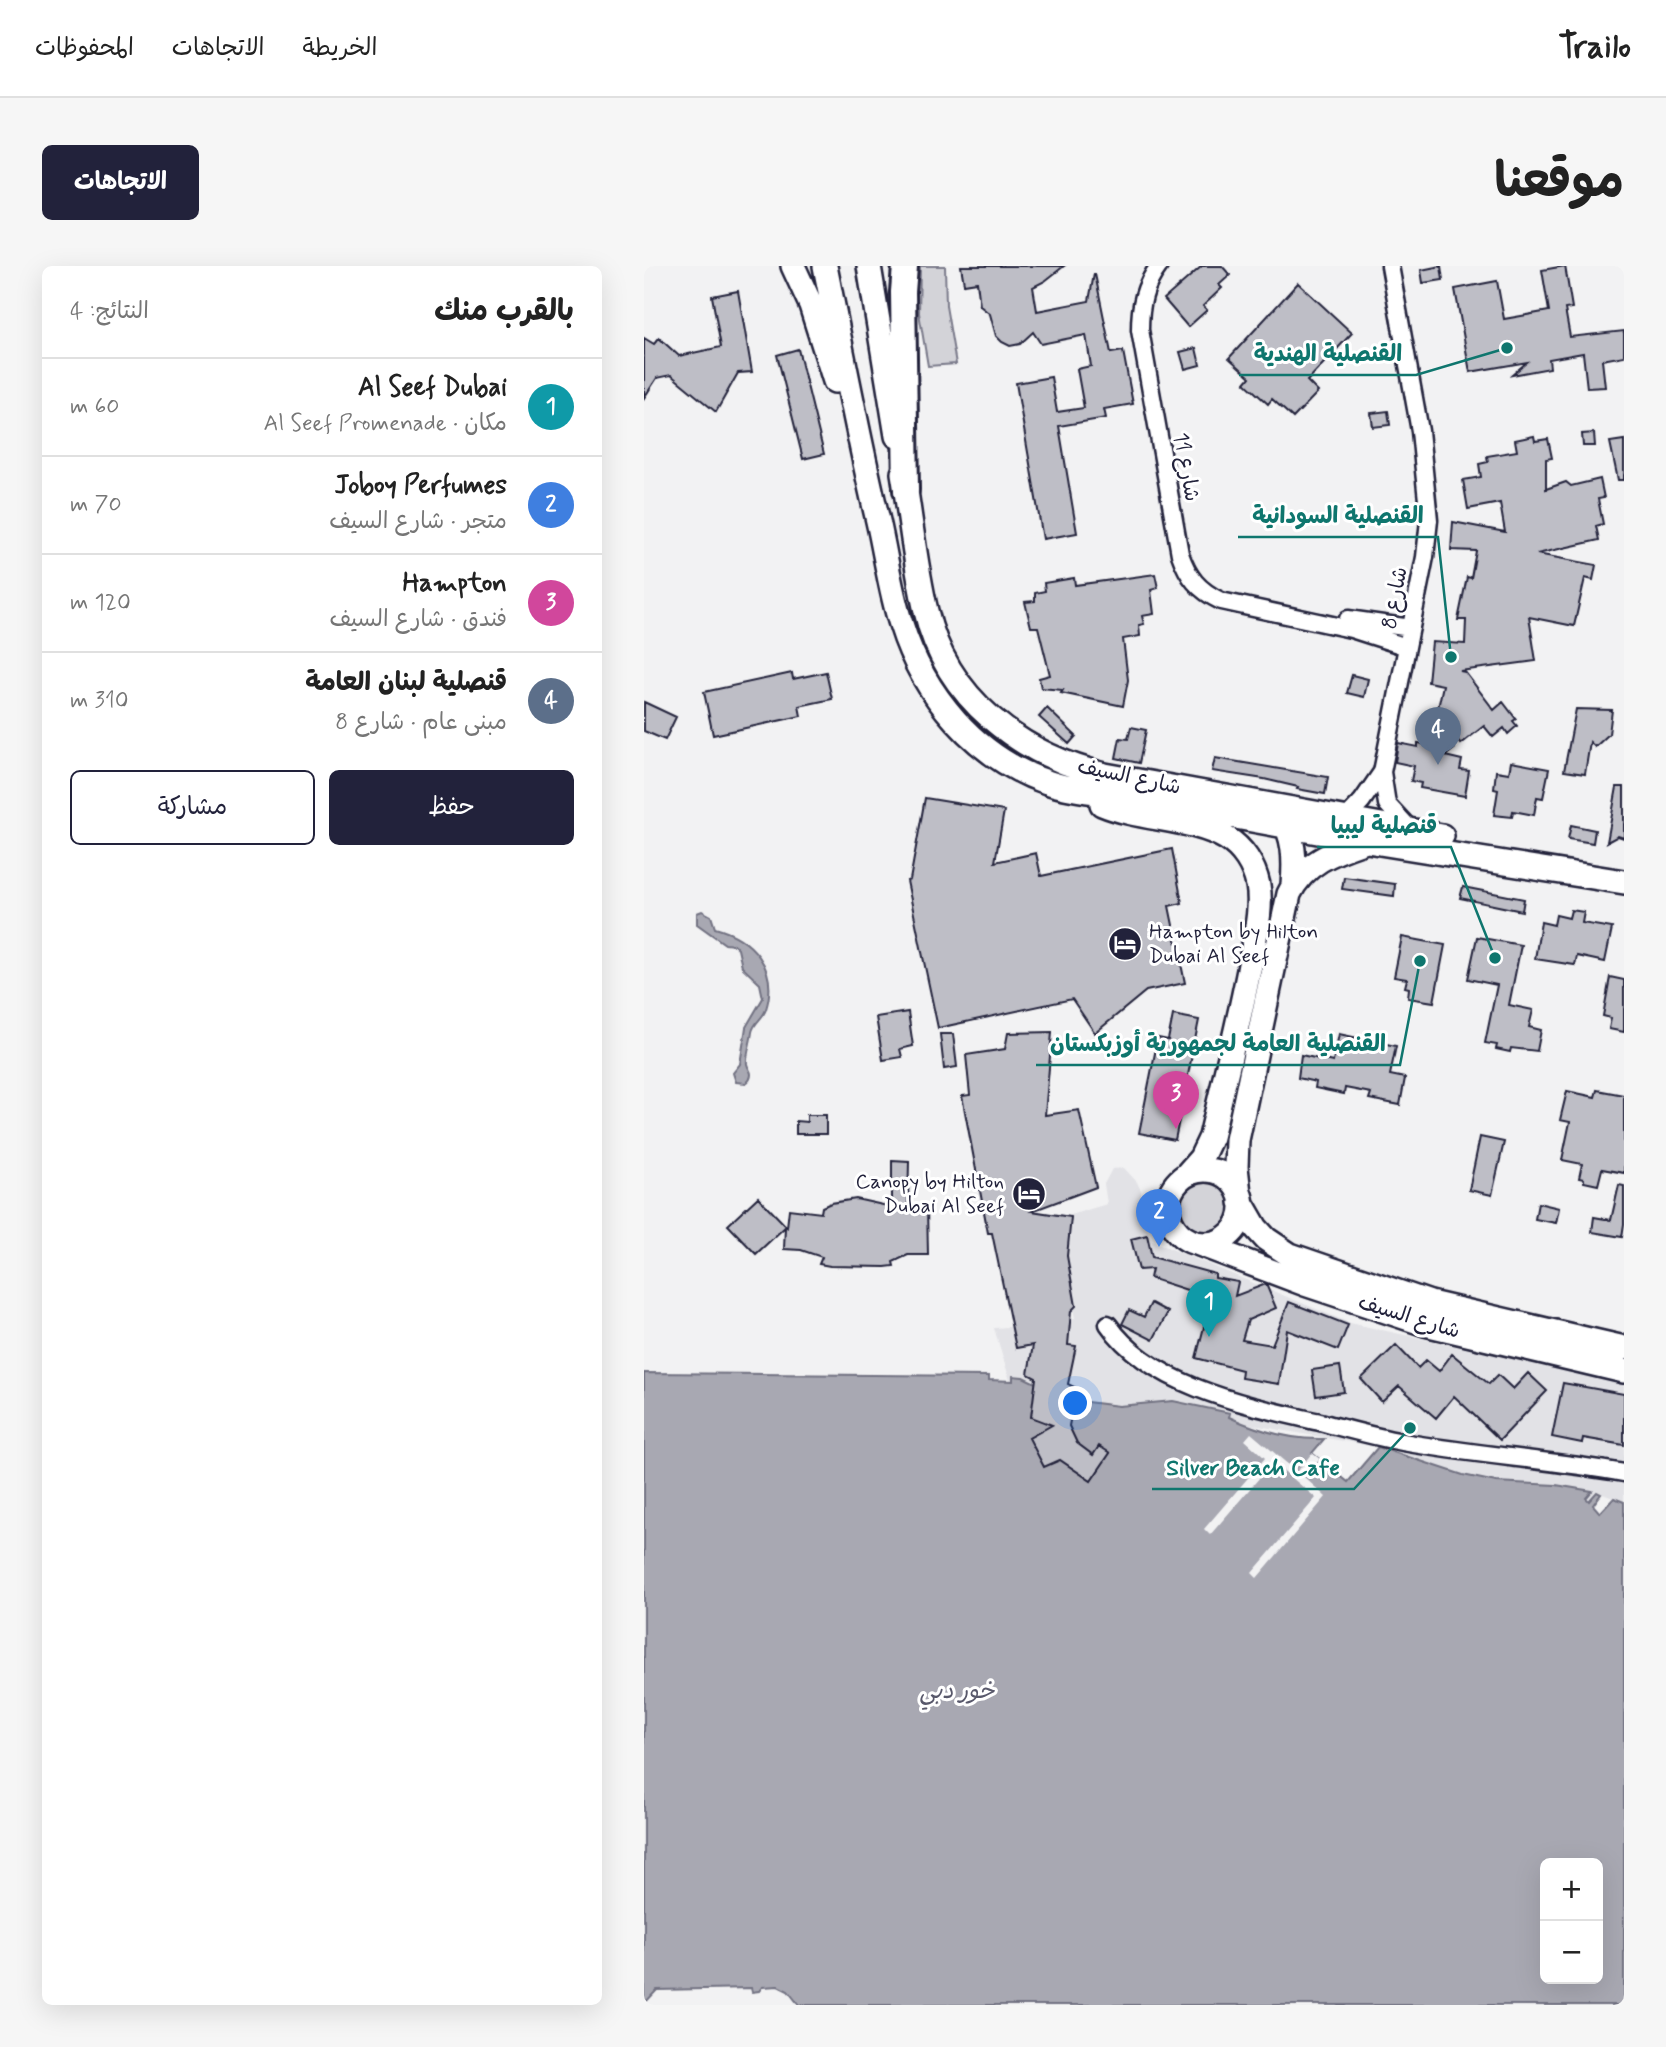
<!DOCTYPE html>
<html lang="ar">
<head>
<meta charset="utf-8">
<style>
  body { margin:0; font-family:Mynerve,"Playpen Sans Arabic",sans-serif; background:#f6f6f6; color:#222; direction:rtl }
  .controls { position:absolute; right:21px; bottom:21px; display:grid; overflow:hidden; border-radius:10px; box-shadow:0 7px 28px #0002 }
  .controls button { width:63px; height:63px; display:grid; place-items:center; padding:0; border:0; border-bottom:2px solid #e0e0e0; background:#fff; color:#222; font:35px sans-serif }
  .you { position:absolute; left:432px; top:1138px; width:24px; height:24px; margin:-18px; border:5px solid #fff; border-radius:50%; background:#1a73e8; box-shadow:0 0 0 10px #1a73e833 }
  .badge { display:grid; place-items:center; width:46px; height:46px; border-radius:50%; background:#22223b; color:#fff; font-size:23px; font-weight:700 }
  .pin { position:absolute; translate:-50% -58px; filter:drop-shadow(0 2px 4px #0008) }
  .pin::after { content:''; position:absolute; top:37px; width:24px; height:21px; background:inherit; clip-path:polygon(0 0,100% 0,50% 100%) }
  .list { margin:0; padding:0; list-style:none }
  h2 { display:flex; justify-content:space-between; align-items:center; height:91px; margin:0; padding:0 28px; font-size:30px }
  h2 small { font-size:23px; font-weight:400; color:#767676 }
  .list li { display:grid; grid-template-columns:46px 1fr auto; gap:21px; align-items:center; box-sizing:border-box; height:98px; padding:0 28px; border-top:2px solid #e0e0e0 }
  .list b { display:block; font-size:26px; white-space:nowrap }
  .list p { margin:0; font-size:23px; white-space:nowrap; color:#767676 }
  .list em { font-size:23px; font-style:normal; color:#767676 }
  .actions { display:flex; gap:14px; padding:21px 28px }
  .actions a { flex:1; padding:16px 0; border:2px solid #22223b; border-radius:10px; text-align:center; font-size:24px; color:#22223b }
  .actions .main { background:#22223b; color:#fff }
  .map { position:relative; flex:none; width:980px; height:1739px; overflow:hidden; direction:ltr; border-radius:10px }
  header { display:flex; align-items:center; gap:42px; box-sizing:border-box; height:98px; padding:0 35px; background:#fff; border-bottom:2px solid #e0e0e0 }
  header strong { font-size:33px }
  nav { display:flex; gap:38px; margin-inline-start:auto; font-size:24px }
  .intro { display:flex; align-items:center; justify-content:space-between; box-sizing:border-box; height:168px; padding:0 42px }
  h1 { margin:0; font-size:49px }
  .button { padding:18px 32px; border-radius:10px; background:#22223b; color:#fff; font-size:24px; font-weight:700 }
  main { display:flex; gap:42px; padding:0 42px }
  aside { flex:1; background:#fff; border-radius:10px; box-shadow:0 7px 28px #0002 }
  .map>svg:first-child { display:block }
</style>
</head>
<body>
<header>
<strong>Trailo</strong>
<nav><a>الخريطة</a><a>الاتجاهات</a><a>المحفوظات</a></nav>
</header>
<div class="intro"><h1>موقعنا</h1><a class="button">الاتجاهات</a></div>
<main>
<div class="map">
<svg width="980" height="1739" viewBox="0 0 980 1739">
  <rect width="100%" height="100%" fill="#f2f2f3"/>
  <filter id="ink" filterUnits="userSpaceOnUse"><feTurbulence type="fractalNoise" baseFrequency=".0143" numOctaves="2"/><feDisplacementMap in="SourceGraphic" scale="14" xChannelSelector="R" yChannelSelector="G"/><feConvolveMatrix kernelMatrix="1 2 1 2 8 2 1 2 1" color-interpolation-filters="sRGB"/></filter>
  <g filter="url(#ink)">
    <!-- built -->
    <path fill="#e2e2e6" d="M 480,902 L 493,916 L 497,925 L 499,951 L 508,975 L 706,1057 L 980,1117 L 980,1236 L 953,1226 L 945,1236 L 942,1232 L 947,1225 L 912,1219 L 852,1216 L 819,1209 L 734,1181 L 529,1145 L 394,1206 L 350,1062 L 394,1059 L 431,1052 L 420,1000 L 426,949 L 463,938 L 460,918 L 468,903 Z"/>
    <!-- green -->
    <path fill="#d3d3d8" stroke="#7a7a8a" stroke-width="2" d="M 276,0 L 301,0 L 302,40 L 312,98 L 284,100 L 275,47 Z
      M535 944a27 27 0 1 1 54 0a27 27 0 1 1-54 0Z"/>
    <!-- water -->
    <path fill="#a8a8b2" stroke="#727282" stroke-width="2" fill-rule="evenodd" d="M 58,645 L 67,650 L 71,662 C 108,672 135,702 122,743 C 119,753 110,756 108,766 C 107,776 102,789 103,798 C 104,802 107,805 107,808 C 107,813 105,815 102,817 L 92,816 L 89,807 L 96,798 L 102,761 L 119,732 L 116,718 L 98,701 L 94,683 L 90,679 L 81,678 L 53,658 L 53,647 Z
      M 0,1107 L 345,1110 L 345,1114 L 369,1115 L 369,1110 L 379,1111 L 427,1134 L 475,1140 L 529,1135 L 586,1147 L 585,1151 C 615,1165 647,1174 680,1173 L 668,1187 L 704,1216 L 734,1181 L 819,1209 L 852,1216 L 912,1219 L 948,1225 L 942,1232 L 945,1235 L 953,1226 L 957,1228 L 949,1239 L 956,1247 L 970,1232 L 980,1236 L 980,1739 L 155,1739 L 144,1725 L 134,1720 L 118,1721 L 115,1725 L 108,1726 L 107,1722 L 13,1724 L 0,1738 ZM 901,1597 L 954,1597 L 954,1713 L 901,1713 Z"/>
    <!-- pier -->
    <path fill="#f2f2f3" d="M 607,1167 L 653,1206 L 668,1187 L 676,1193 L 660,1211 L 682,1231 L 613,1312 L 608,1307 L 672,1232 L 629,1196 L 566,1269 L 560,1263 L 621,1192 L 601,1174 Z"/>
    <!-- building -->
    <path fill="#bebec6" stroke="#22223b" stroke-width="2" d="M 317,0 L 420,0 L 401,15 L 389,21 L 393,45 L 445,35 L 450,8 L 451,8 L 467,87 L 479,85 L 489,138 L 460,143 L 462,152 L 415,160 L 433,267 L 399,273 L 372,117 L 407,111 L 413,146 L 440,142 L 433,103 L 447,100 L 442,69 L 397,78 L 389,66 L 376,78 L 366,80 L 358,76 L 352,70 L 346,48 L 336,40 L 333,16 L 320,18 Z
      M 558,0 L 578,0 L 586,9 L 575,19 L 578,22 L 559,40 L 563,44 L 544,61 L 520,33 Z
      M 797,0 L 799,14 L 779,17 L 777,4 Z
      M 921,0 L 928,42 L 921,43 L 926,71 L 980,65 L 980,90 L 958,94 L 961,121 L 943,122 L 939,87 L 905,93 L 906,102 L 868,109 L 883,96 L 826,106 L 811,23 L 853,15 L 860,53 L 905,45 L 898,4 Z
      M 654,17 L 708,67 L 663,115 L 674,126 L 649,152 L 628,133 L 624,138 L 601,117 L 606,111 L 585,92 Z
      M 94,25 L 108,106 L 94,107 L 72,146 L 27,109 L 13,112 L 0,132 L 0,72 L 10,78 L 15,72 L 35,90 L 77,81 L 68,30 Z
      M 552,82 L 556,99 L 541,103 L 536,86 Z
      M 154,83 L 180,188 L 159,193 L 133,89 Z
      M 744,145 L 746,159 L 729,161 L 727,147 Z
      M 950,167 L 951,180 L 939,180 L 938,168 Z
      M 890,170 L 891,175 L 904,173 L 908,192 L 902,193 L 902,223 L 922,216 L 927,220 L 956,213 L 960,232 L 954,233 L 959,258 L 952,260 L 955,274 L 893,288 L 952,299 L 949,314 L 941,312 L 930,360 L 885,351 L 892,395 L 816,405 L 821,406 L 850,444 L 859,436 L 872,453 L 869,455 L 873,460 L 864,468 L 860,462 L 849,471 L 840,460 L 817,478 L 796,451 L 799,448 L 794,442 L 799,419 L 784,416 L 788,376 L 821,378 L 822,354 L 814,354 L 823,311 L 827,312 L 832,285 L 807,284 L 809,256 L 861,266 L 856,237 L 824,243 L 819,214 L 837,211 L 835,198 L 844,196 L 843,190 L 873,185 L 871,174 Z
      M 980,174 L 980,214 L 974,214 L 966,176 Z
      M 511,308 L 514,322 L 507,324 L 510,348 L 498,350 L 500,358 L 495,359 L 496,370 L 479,373 L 484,414 L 479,440 L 417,427 L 419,424 L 397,422 L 395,412 L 406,409 L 394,361 L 387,361 L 381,336 L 391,335 L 391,327 L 401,325 L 400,317 L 430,312 L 431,319 Z
      M 182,406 L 188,433 L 155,440 L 157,450 L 69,469 L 60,426 L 148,407 L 149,413 Z
      M 708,409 L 724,413 L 720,431 L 703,427 Z
      M 0,436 L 32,451 L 21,474 L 0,465 Z
      M 403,442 L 432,470 L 425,478 L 395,451 Z
      M 932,443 L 968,444 L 965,468 L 951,481 L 946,476 L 941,508 L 920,505 Z
      M 487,461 L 502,464 L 495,497 L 472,492 L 476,472 L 484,473 Z
      M 754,477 L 774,481 L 774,477 L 810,483 L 801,490 L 818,494 L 816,504 L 825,505 L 821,530 L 776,522 L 777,517 L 767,515 L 770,500 L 751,496 Z
      M 571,492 L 684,511 L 681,528 L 653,523 L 654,521 L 620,513 L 568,505 Z
      M 867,496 L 905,503 L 899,532 L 893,531 L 890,549 L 869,545 L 868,551 L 850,549 L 854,524 L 850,523 L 852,505 L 865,507 Z
      M 973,521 L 980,521 L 980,572 L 974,570 L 963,576 Z
      M 281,532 L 360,545 L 351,596 L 392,587 L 397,610 L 528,583 L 538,637 L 525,640 L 541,717 L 502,725 L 451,767 L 428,733 L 294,762 L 263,615 L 266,614 Z
      M 927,559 L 951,564 L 949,577 L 924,573 Z
      M 700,611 L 751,618 L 750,630 L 698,623 Z
      M 819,621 L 880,633 L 878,645 L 816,632 Z
      M 927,644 L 940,646 L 938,657 L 968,662 L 961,696 L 933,690 L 931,699 L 891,693 L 897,656 L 910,659 L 912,649 L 925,652 Z
      M 758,671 L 801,679 L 790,736 L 764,732 L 765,722 L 761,721 L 763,713 L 750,711 Z
      M 833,671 L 877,679 L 865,739 L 889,744 L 885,761 L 897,764 L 893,785 L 867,782 L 866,786 L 852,783 L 853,779 L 841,777 L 853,719 L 824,713 Z
      M 966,711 L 980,714 L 980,766 L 965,763 L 967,752 L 959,750 Z
      M 264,746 L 269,780 L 256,783 L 258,791 L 239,794 L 232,751 Z
      M 529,749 L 555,754 L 531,874 L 495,867 L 514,772 L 524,774 Z
      M 408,766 L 401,849 L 435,844 L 452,921 L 388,945 L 427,951 L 423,990 L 432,1040 L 427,1045 L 424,1079 L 432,1080 L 424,1118 L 432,1122 L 425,1160 L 433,1177 L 449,1189 L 455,1180 L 466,1187 L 447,1215 L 416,1194 L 400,1201 L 385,1172 L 408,1159 L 387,1151 L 392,1112 L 384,1108 L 389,1079 L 372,1082 L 348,967 L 344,967 L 318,830 L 326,829 L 322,789 L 361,783 L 364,767 Z
      M 296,768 L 309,768 L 313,801 L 300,803 Z
      M 695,768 L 752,780 L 746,809 L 761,812 L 756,839 L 725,833 L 727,827 L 701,822 L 700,828 L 671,822 L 672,816 L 654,812 L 657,789 L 689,796 Z
      M 953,824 L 980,829 L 980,907 L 958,903 L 954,919 L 940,916 L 940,913 L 935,912 L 938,898 L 918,894 L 926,856 L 916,854 L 923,825 L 951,831 Z
      M 163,849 L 182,849 L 182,868 L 152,868 L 152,855 L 163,856 Z
      M 836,871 L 860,876 L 848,929 L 825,924 Z
      M 248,894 L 265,895 L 264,940 L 283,940 L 284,989 L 264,989 L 249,996 L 250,1000 L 241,1001 L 186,1000 L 175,998 L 178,991 L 157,984 L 140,983 L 141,961 L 112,988 L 84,959 L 114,931 L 143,961 L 145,943 L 177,947 L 178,941 L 187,937 L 212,933 L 248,941 Z
      M 975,919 L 980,920 L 980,958 L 978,971 L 948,966 L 950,951 L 967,954 Z
      M 894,937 L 915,942 L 912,957 L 891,953 Z
      M 503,969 L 508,991 L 571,1008 L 571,1012 L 594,1016 L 591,1030 L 622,1018 L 632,1042 L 604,1054 L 598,1074 L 628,1079 L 645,1036 L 704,1059 L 694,1084 L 643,1064 L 635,1118 L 597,1112 L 598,1104 L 552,1092 L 561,1057 L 565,1058 L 571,1026 L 543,1024 L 506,1012 L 508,1003 L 495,1004 L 487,973 Z
      M 507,1037 L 524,1046 L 509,1074 L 478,1058 L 485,1044 L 500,1051 Z
      M 752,1079 L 774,1102 L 782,1094 L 795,1105 L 808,1088 L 845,1118 L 854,1109 L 869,1123 L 884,1107 L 903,1125 L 856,1174 L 810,1130 L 792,1152 L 755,1120 L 738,1136 L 717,1113 Z
      M 696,1100 L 700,1126 L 672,1130 L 668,1104 Z
      M 919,1117 L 980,1128 L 980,1179 L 939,1172 L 938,1177 L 908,1171 Z"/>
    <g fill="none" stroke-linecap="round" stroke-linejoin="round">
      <!-- street casing -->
      <g stroke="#22223b" stroke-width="21">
        <path id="street" d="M 515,0 C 500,20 496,39 496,64 L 536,288 C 544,311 554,324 577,335 L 707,363 L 763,381
          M 746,0 L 776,165 L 785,254 L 781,291 L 738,506 L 743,538 L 767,564
          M 704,353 L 767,362
          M 701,553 L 718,535 L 738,506
          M 464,1058 C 507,1121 606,1140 676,1156 C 703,1163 731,1171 759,1176 C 832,1189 907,1194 980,1207"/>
      </g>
      <!-- secondary casing -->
      <g stroke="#22223b" stroke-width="28">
        <path id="secondary" d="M 149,0 L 167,39 L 191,115
          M 181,0 C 198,85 214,170 234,255 C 242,289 246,325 257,358 C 279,429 332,492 403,516 C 425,524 448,525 471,529 L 723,575 L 980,616
          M 225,0 L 253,170
          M 259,207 C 267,253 271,299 282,345 C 302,433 377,489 461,509 L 798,570
          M 458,538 C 496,554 549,552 582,572 C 599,582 610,600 614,619 C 618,641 612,666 608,688 C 597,749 581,810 567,871 L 557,892 L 542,909
          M 636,549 C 651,570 651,594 649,619
          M524 941a37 37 0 1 1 74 0a37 37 0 1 1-74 0Z
          M 595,927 L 592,901 L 593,874 L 645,628 C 660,597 689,586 719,576
          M 597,936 L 612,962 L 622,973 L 646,989 L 786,1037 L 980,1082
          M 555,978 L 661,1018 L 781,1058 L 980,1105"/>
      </g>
      <!-- primary casing -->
      <g stroke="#22223b" stroke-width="30">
        <path id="primary" d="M 261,0 L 259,26 L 262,224"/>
      </g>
      <!-- street -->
      <use href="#street" stroke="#fff" stroke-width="16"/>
      <!-- secondary -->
      <use href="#secondary" stroke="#fff" stroke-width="23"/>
      <!-- primary -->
      <use href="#primary" stroke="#fff" stroke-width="24"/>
    </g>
  </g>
  <!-- icons -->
  <defs>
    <g id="hotel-disc" transform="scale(1.75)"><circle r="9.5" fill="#22223b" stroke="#fff"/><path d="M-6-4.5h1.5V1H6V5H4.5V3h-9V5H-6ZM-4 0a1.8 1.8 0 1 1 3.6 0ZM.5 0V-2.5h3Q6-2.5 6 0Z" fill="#fff"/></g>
  </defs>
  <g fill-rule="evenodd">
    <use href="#hotel-disc" x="481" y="678"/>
    <use href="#hotel-disc" x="385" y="928"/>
  </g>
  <g text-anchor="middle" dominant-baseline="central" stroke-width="6" stroke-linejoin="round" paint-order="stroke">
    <!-- street labels -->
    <g font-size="21" fill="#22223b" stroke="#fff">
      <text transform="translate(542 201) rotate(80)">شارع 11</text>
      <text transform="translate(751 332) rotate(-79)">شارع 8</text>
      <text transform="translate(485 511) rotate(12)">شارع السيف</text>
      <text transform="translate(765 1051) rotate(17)">شارع السيف</text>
    </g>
    <!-- poi labels -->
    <g font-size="21" fill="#22223b" stroke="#fff" text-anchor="start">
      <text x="505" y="666">Hampton by Hilton<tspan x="505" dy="24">Dubai Al Seef</tspan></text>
      <text x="360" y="916" text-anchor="end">Canopy by Hilton<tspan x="360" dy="24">Dubai Al Seef</tspan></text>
    </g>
    <!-- water labels -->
    <g font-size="23" font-style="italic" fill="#58586b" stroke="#fff">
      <text x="313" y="1426">خور دبي</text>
    </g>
  </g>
  <!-- callouts -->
  <path fill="none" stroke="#0f766e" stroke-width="2.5" d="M863 82L772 109H595M807 391L794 271H594M851 692L807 581H673M776 695L756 799H392M766 1162L710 1223H508"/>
  <g fill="#0f766e" stroke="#fff" stroke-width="2.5">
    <circle cx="863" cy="82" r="7"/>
    <circle cx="807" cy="391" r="7"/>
    <circle cx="851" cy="692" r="7"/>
    <circle cx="776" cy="695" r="7"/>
    <circle cx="766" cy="1162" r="7"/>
  </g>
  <g font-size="23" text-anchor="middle" font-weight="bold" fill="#0f766e" stroke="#fff" stroke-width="6" stroke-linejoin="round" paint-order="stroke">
    <text x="684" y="95">القنصلية الهندية</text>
    <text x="694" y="257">القنصلية السودانية</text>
    <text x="740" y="567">قنصلية ليبيا</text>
    <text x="574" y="785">القنصلية العامة لجمهورية أوزبكستان</text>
    <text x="609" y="1209">Silver Beach Cafe</text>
  </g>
</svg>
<div class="controls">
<button>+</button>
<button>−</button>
</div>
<div class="you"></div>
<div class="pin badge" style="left:565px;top:1071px;background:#0f9aa8">1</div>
<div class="pin badge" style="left:515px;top:981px;background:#3f7fe0">2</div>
<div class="pin badge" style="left:532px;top:863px;background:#d1479c">3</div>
<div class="pin badge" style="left:794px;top:499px;background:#5c6f8a">4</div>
</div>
<aside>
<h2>بالقرب منك<small>النتائج: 4</small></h2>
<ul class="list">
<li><span class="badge" style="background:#0f9aa8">1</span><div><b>Al Seef Dubai</b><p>مكان · Al Seef Promenade</p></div><em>60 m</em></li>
<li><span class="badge" style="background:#3f7fe0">2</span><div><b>Joboy Perfumes</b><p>متجر · شارع السيف</p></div><em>70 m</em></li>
<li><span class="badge" style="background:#d1479c">3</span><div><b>Hampton</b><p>فندق · شارع السيف</p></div><em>120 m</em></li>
<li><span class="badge" style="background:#5c6f8a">4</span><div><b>قنصلية لبنان العامة</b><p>مبنى عام · شارع 8</p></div><em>310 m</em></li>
</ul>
<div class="actions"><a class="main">حفظ</a><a>مشاركة</a></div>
</aside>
</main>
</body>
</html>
